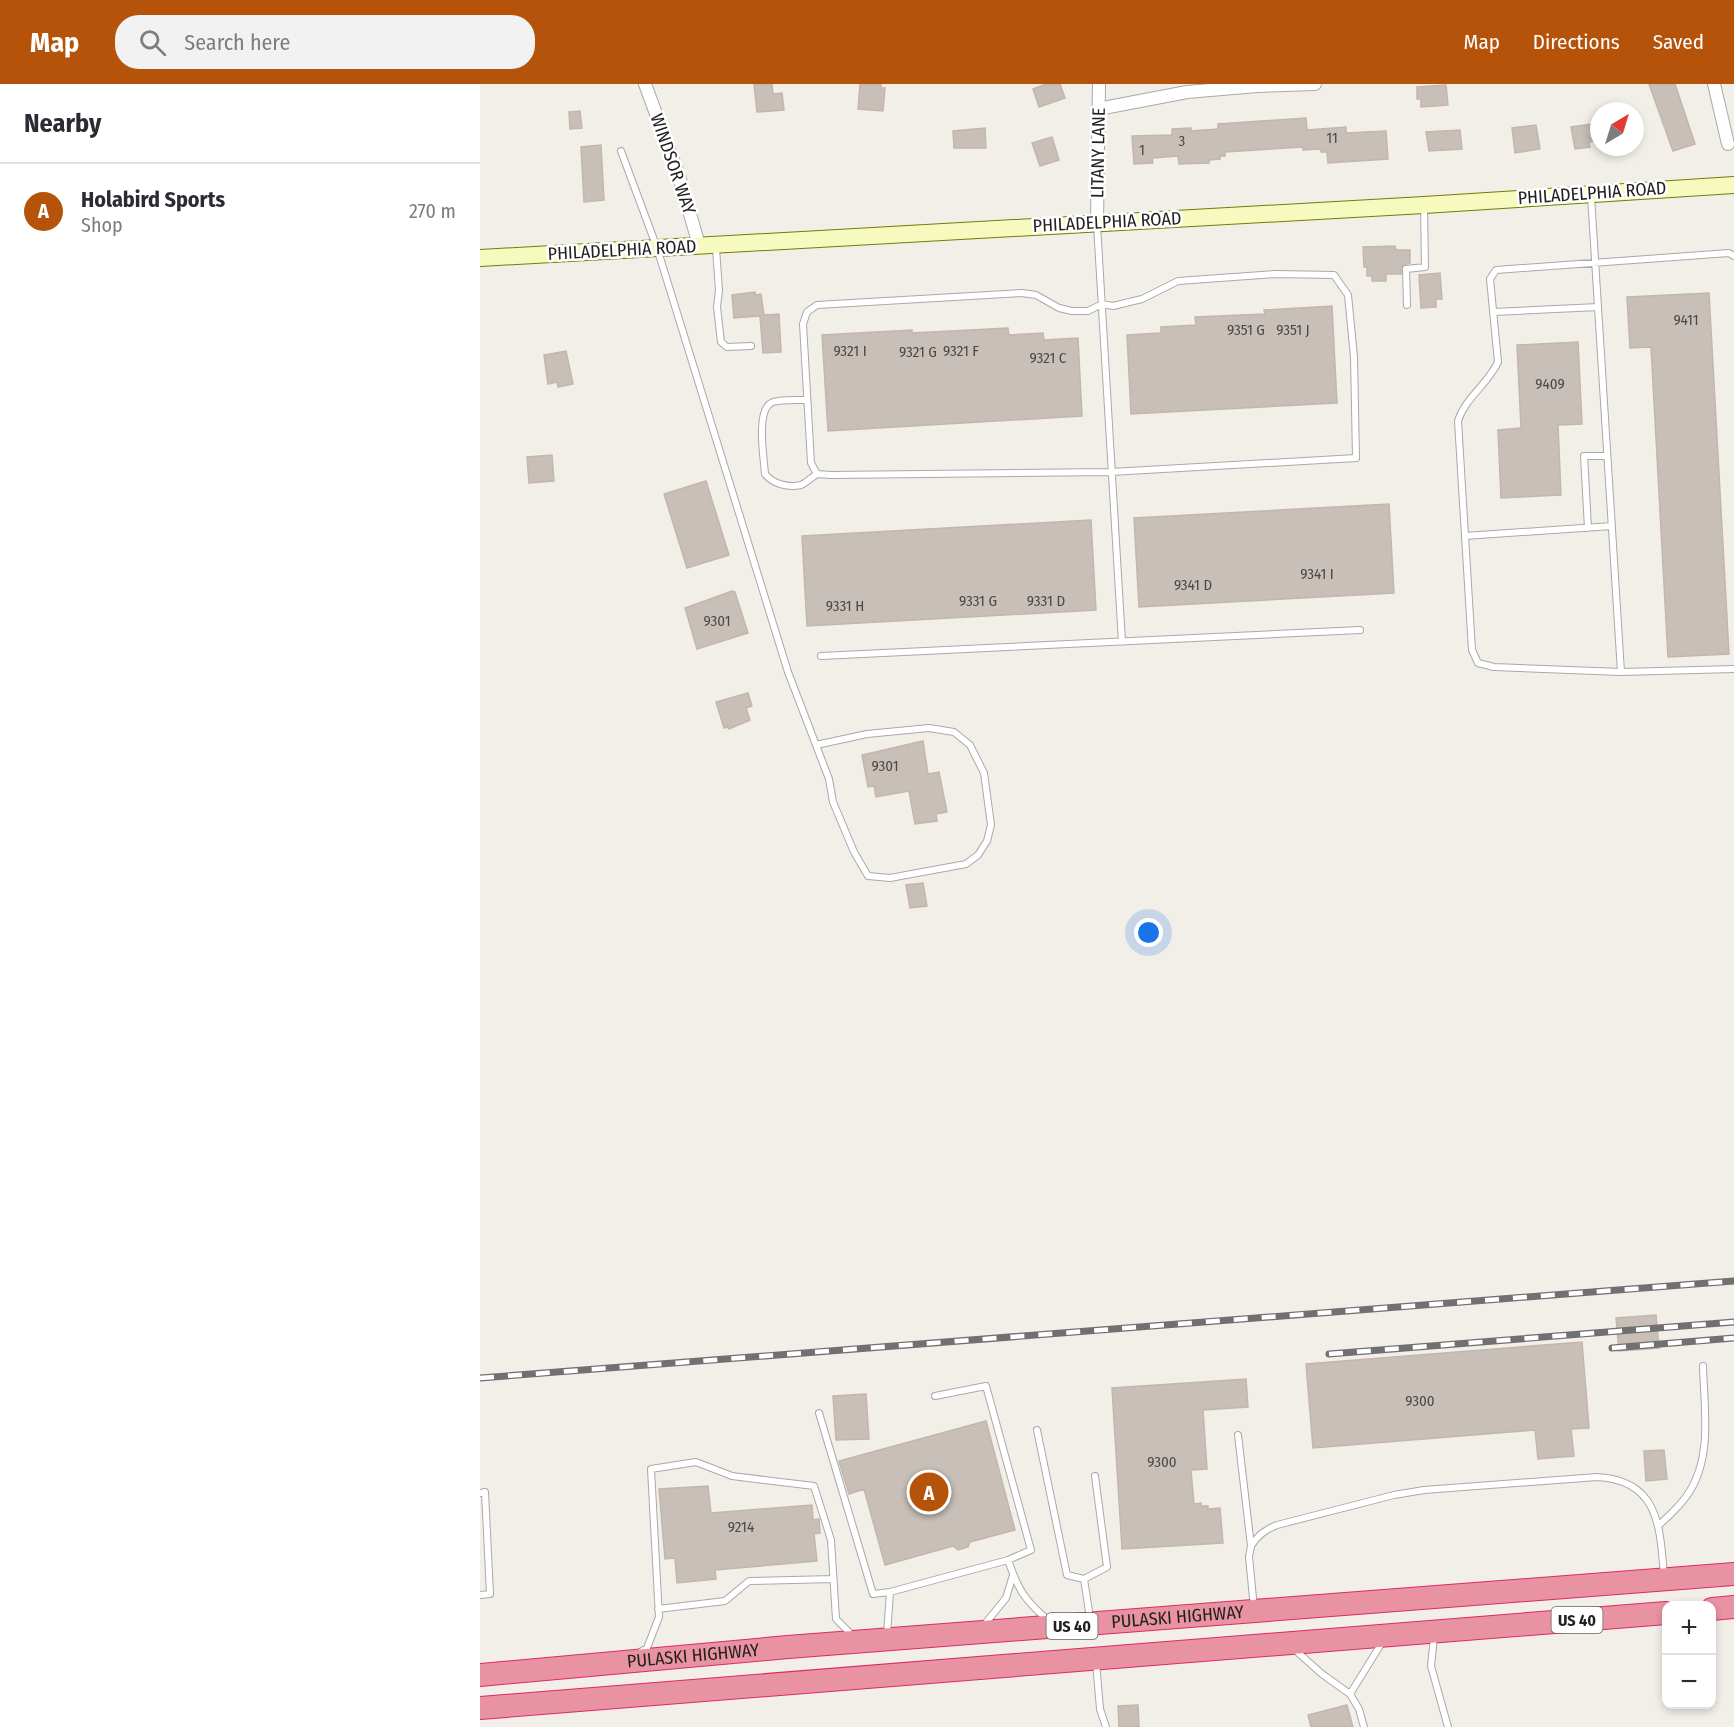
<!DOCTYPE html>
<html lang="en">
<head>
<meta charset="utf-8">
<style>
  body { margin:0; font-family:"Fira Sans Condensed",sans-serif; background:#f2f2f3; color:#2b2b33 }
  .controls { position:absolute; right:18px; bottom:18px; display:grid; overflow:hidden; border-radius:12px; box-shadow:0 3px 9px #0003 }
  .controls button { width:54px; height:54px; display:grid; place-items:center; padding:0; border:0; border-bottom:2px solid #e1e1e2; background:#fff; color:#2b2b33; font:30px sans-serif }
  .compass { position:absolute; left:1110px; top:18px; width:54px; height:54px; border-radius:50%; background:#fff; box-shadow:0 3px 9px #0003; rotate:38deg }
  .you { position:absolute; left:669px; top:849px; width:21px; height:21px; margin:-15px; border:4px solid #fff; border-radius:50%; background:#1a73e8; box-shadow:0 0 0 9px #1a73e833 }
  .badge { display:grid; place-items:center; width:39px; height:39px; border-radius:50%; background:#b45309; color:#fff; font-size:20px; font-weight:700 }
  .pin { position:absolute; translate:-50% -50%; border:3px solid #fff; box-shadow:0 2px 6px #0006 }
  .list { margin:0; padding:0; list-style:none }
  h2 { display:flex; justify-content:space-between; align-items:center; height:78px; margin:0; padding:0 24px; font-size:26px }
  h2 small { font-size:20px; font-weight:400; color:#7c7c81 }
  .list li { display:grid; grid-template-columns:39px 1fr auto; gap:18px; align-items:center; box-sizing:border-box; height:96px; padding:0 24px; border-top:2px solid #e1e1e2 }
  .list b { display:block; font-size:22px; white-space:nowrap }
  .list p { margin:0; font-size:20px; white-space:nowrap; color:#7c7c81 }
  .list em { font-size:20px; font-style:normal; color:#7c7c81 }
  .icon { flex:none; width:33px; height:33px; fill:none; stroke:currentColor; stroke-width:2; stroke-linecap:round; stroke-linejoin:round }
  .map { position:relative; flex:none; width:1254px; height:1643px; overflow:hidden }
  header { display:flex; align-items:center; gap:36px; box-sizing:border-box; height:84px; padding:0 30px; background:#b45309; color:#fff }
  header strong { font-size:28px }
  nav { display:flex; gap:33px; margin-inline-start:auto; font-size:21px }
  .search { width:420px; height:54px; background:#f2f2f3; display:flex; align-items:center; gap:15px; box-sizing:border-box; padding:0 21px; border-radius:24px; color:#7c7c81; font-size:22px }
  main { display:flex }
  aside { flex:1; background:#fff }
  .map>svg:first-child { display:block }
</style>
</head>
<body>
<header>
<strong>Map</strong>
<div class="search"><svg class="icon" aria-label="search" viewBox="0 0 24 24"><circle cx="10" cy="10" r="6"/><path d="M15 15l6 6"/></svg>Search here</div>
<nav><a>Map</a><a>Directions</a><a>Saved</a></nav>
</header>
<main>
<aside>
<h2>Nearby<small></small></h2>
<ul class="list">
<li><span class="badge">A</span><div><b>Holabird Sports</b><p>Shop</p></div><em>270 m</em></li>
</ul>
</aside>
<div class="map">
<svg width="1254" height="1643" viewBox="0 0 1254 1643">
  <rect width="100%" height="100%" fill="#f2efe9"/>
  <!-- building -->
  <path fill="#c7bfb8" stroke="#c4b6ab" stroke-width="1.5" d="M 274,0 L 292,0 L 293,10 L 302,9 L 304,26 L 277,28 Z
    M 380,0 L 401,0 L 401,4 L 405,4 L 403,27 L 378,25 Z
    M 566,0 L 580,0 L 585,14 L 559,23 L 553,5 Z
    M 1169,0 L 1195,0 L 1215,60 L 1193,67 Z
    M 966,1 L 968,21 L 941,23 L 941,15 L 937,15 L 937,3 Z
    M 100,27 L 102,44 L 90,45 L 89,28 Z
    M 826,34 L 827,46 L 866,43 L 866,49 L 906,47 L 908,75 L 848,79 L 847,68 L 841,68 L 841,65 L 823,66 L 823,63 L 745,68 L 745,72 L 740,72 L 740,75 L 729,76 L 729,79 L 699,80 L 698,72 L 672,74 L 673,79 L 654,80 L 652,52 L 692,51 L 692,45 L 711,44 L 711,47 L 738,45 L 738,40 Z
    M 1119,39 L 1119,56 L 1109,58 L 1110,63 L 1095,65 L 1091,43 Z
    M 1056,41 L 1060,65 L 1035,69 L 1032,44 Z
    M 505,44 L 506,64 L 474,64 L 473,47 Z
    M 980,46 L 982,65 L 949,67 L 946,48 Z
    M 572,53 L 579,76 L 560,82 L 552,59 Z
    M 121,61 L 124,116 L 104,118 L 101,63 Z
    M 915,162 L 916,166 L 930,166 L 930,179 L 923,181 L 921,190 L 906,190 L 906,197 L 892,197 L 892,192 L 887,192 L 887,183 L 884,183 L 883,163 Z
    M 960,189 L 962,215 L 956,215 L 956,223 L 941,224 L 939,191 Z
    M 275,208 L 275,211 L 281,210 L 284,231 L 299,230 L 301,268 L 283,269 L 280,232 L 254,234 L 252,211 Z
    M 1229,209 L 1249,570 L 1188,573 L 1171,263 L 1150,264 L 1147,213 Z
    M 852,222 L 857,319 L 651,330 L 647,251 L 681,249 L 681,243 L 716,241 L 715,233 L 785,230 L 784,226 Z
    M 528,244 L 529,251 L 563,249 L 564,256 L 598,254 L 602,332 L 348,347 L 342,251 L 432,246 L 432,249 Z
    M 1098,258 L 1102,340 L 1078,341 L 1081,411 L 1021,414 L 1018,346 L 1041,344 L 1037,261 Z
    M 86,267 L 93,300 L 78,303 L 77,298 L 68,300 L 64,271 Z
    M 72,371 L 74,397 L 49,399 L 47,373 Z
    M 226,397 L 249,471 L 207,484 L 184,410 Z
    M 909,420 L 914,509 L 659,523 L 654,434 Z
    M 611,436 L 616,526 L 327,542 L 322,452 Z
    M 252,507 L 255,508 L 268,549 L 217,565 L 205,524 Z
    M 268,609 L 272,622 L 266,624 L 270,636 L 249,645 L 248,643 L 244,644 L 236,618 Z
    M 443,657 L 448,690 L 459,688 L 467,728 L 456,730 L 457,737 L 435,740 L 429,707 L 396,713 L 394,702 L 388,703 L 382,671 Z
    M 443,799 L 447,822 L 430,824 L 426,801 Z
    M 1176,1231 L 1179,1264 L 1139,1267 L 1136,1234 Z
    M 1102,1258 L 1109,1344 L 1091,1345 L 1094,1372 L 1058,1375 L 1055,1346 L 833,1364 L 826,1280 Z
    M 766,1295 L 768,1323 L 723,1326 L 727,1385 L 711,1386 L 714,1420 L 721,1419 L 721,1422 L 728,1422 L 728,1425 L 740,1424 L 743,1459 L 642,1465 L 632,1304 Z
    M 386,1310 L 389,1355 L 356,1356 L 353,1312 Z
    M 506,1337 L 535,1446 L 490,1458 L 488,1463 L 478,1466 L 473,1462 L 405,1481 L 384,1405 L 369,1410 L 359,1377 Z
    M 1184,1366 L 1187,1395 L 1166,1397 L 1164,1367 Z
    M 228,1402 L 231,1429 L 332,1421 L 333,1436 L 339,1435 L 340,1449 L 334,1450 L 337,1477 L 235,1486 L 236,1495 L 197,1499 L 195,1474 L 185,1475 L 179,1405 Z
    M 658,1621 L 659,1643 L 639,1643 L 638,1622 Z
    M 867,1621 L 873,1643 L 831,1643 L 828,1631 Z"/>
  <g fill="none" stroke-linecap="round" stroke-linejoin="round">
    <!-- lane casing -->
    <g stroke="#a9a9a9" stroke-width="8">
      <path id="lane" d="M 141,67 L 177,164 L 308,588 L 349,695 L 353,718 L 374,768 L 388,792 L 410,794 L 486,780 L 498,771 L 507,757 L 511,741 L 504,689 L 490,661 L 474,648 L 449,644 L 387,650 L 336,661
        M 1111,112 L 1141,588
        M 617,141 L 642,558
        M 236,164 L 239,206 L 237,223 L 241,258 L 247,263 L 271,262
        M 1254,172 L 1249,169 L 1016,186 L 1010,195 L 1018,278 C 1008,300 985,314 978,337 L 992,566 L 998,579 L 1014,583 L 1141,588 L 1254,585
        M 795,190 L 854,191 L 868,211 L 874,273 L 876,374 L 631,388 L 351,391 L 337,390 L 331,379 L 323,240 L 327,228 L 337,221 L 542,209 L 556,211 L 579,224 L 592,227 L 608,227 L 622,220 L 633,222 L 662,215 L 698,197 Z
        M 927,221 L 926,185 L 945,183 L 944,122
        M 1013,228 L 1118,223
        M 327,316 C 317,316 303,315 293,318 C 275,324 284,375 285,390 C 293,400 308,404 321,401 C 326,399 332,393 337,390
        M 1108,444 L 1104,372 L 1127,372
        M 985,452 L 1132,442
        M 341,572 L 880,546
        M 455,1312 L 506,1302 L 551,1466 L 528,1476
        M 339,1329 L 393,1510 L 410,1508
        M 557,1346 L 587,1491 L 604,1495 L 610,1534
        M 758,1351 L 771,1462 L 769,1473 L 774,1524
        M 0,1409 L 5,1408 L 10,1510 L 0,1511
        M 1179,1441 C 1189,1432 1200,1422 1208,1410 C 1233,1373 1224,1324 1223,1282
        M 771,1462 C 778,1451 785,1446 797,1441 L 914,1411 L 944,1406 L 1117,1393 C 1179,1396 1180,1443 1184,1492
        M 604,1495 L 627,1483 L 615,1392
        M 178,1525 L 245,1517 L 269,1497 L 353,1495
        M 504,1541 L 526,1514 L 533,1491
        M 407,1551 L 410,1508 L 528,1476 C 538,1505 544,1516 568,1536
        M 954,1553 L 951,1582 L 968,1643
        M 814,1565 L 842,1590 L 870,1610 L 903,1557
        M 160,1568 L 167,1564 L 179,1533 L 171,1385 L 216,1378 L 252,1392 L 334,1402 L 351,1456 L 356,1535 L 372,1551
        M 616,1578 L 620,1625 L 626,1643
        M 870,1610 L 879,1625 L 884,1643"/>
    </g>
    <!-- street casing -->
    <g stroke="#a9a9a9" stroke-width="14">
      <path id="street" d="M 165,0 L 199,92 L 219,161
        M 1234,0 L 1248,60
        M 618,25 L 707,8 L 777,2 L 835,0
        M 617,138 L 619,0"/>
    </g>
    <!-- secondary casing -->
    <g stroke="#707d05" stroke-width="18">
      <path id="secondary" d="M 0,174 L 944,121 L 1254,101"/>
    </g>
    <!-- highway casing -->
    <g stroke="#dc2a67" stroke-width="24">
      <g id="highway">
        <path d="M 1232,1525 L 1254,1523"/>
        <path id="s1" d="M 0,1591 L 308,1563 L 1254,1490"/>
        <path d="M 0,1624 L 1186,1529"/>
      </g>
    </g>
    <!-- lane -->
    <use href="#lane" stroke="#fff" stroke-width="6"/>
    <!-- street -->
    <use href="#street" stroke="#fff" stroke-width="12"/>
    <!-- secondary -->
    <use href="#secondary" stroke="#f7fabf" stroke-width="16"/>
    <!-- highway -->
    <use href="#highway" stroke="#e892a2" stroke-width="22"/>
    <!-- rail casing -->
    <g stroke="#707070" stroke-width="7">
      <path id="rail" d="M 1132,1264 L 1254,1254
        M 849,1270 L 1254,1238
        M 0,1294 L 1254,1197"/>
    </g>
    <!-- rail -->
    <use href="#rail" stroke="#fff" stroke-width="4.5" stroke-dasharray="14" stroke-linecap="butt"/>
  </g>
  <g text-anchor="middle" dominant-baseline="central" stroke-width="5" stroke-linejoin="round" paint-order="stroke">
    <!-- number labels -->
    <g font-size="15" fill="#4b4948">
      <text x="852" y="54">11</text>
      <text x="702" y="57">3</text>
      <text x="662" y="66">1</text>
      <text x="1206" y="236">9411</text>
      <text x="766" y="246">9351 G</text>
      <text x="813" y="246">9351 J</text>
      <text x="370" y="267">9321 I</text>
      <text x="481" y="267">9321 F</text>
      <text x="438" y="268">9321 G</text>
      <text x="568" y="274">9321 C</text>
      <text x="1070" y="300">9409</text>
      <text x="837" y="490">9341 I</text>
      <text x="713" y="501">9341 D</text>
      <text x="498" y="517">9331 G</text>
      <text x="566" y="517">9331 D</text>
      <text x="365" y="522">9331 H</text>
      <text x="237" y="537">9301</text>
      <text x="405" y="682">9301</text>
      <text x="940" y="1317">9300</text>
      <text x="682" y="1378">9300</text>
      <text x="261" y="1443">9214</text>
    </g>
    <!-- shield labels -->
    <g fill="#fff" stroke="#646464" stroke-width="1.5">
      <rect x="1071.5" y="1523" width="51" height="26" rx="4.5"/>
      <rect x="566.5" y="1529" width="51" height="26" rx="4.5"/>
    </g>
    <g font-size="16" font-weight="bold" fill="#222">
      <text x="1097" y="1536">US 40</text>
      <text x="592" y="1542">US 40</text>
    </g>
    <!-- street labels -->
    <g font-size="18" fill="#222" stroke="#fff">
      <text transform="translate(618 69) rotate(-89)">LITANY LANE</text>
      <text transform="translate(193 80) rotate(71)">WINDSOR WAY</text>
      <text transform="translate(1112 109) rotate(-4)">PHILADELPHIA ROAD</text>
      <text transform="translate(627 138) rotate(-3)">PHILADELPHIA ROAD</text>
      <text transform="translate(142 166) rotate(-3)">PHILADELPHIA ROAD</text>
      <text stroke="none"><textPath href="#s1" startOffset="700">PULASKI HIGHWAY</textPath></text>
      <text stroke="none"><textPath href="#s1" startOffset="214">PULASKI HIGHWAY</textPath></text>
    </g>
  </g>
</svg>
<div class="controls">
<button>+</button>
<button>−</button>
</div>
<svg class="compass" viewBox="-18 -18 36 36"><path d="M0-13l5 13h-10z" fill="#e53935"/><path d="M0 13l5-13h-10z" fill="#7c7c81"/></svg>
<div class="you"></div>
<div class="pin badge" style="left:449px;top:1408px">A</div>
</div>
</main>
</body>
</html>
